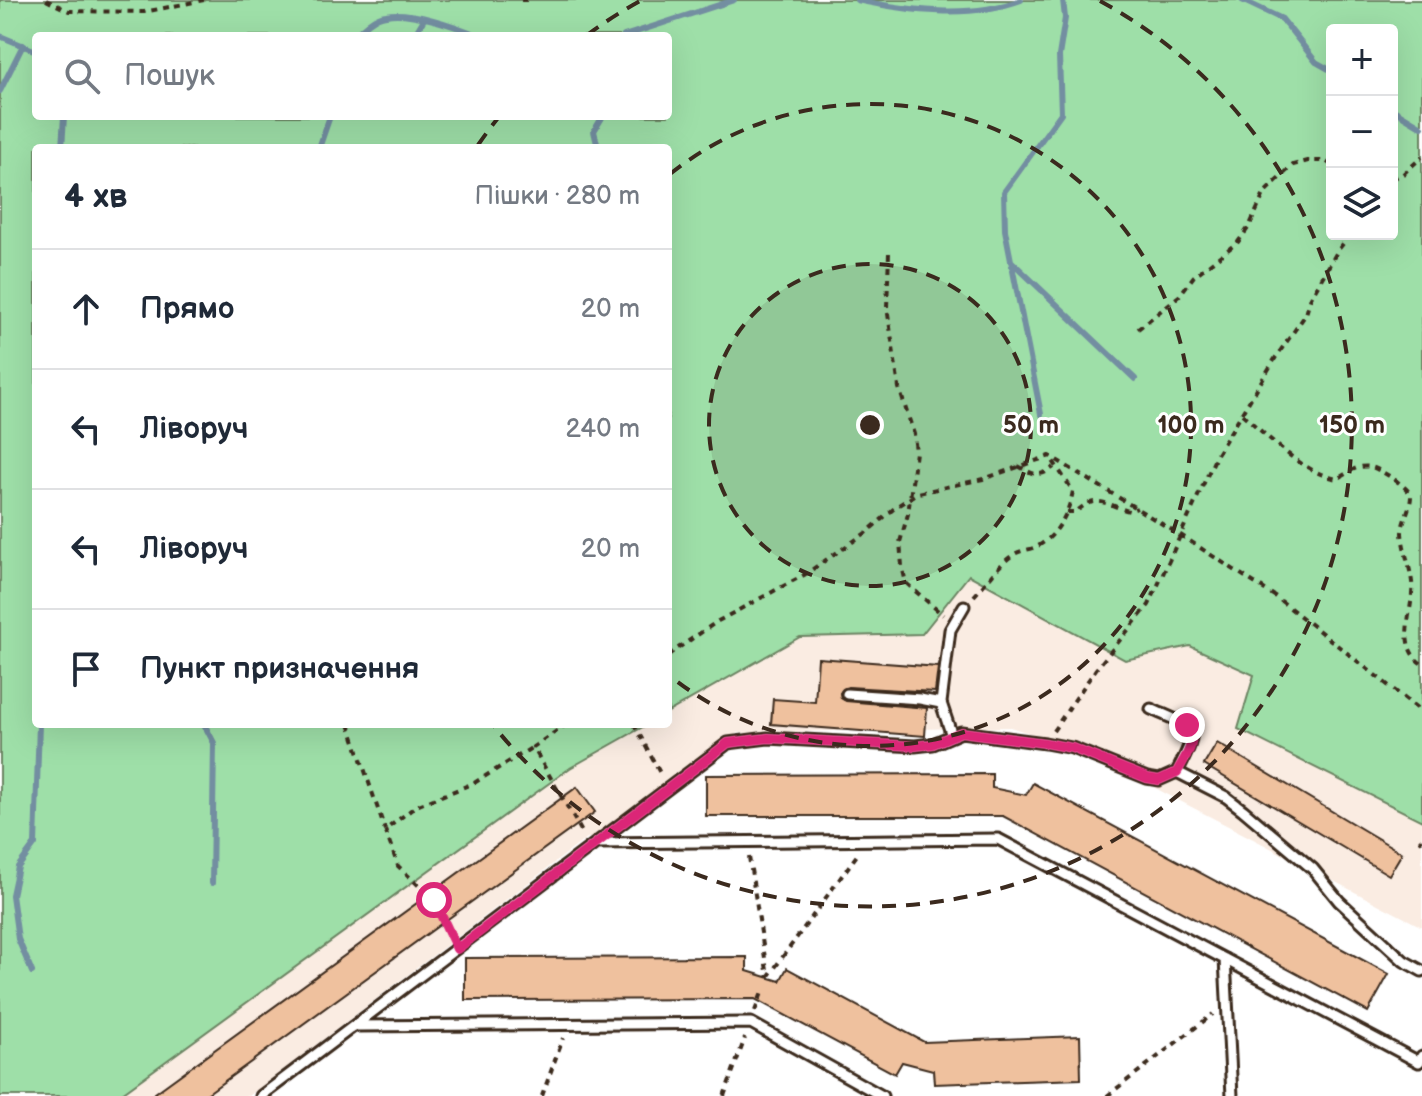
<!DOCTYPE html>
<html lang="uk">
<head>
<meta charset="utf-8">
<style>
  body { margin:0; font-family:"Balsamiq Sans",sans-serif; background:#f6f6f7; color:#1f2937 }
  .controls { position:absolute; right:24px; top:24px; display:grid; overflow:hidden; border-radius:8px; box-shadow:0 8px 32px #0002 }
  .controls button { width:72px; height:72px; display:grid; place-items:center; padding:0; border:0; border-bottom:2px solid #e0e1e3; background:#fff; color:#1f2937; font:40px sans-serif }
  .stop { position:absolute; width:24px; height:24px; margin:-18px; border:6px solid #db2777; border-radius:50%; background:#fff }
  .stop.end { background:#db2777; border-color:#fff; box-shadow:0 2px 8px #0008 }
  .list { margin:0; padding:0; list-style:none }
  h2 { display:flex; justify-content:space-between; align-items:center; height:104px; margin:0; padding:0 32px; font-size:34px }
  h2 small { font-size:26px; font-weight:400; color:#747a83 }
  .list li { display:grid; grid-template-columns:52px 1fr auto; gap:24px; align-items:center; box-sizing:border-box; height:120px; padding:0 32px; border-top:2px solid #e0e1e3 }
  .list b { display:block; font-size:30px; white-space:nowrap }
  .list em { font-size:26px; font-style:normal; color:#747a83 }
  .icon { flex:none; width:44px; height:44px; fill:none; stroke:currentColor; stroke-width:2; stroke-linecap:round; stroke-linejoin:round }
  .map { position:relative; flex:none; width:1422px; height:1096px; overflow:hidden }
  .search { position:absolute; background:#fff; box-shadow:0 8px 32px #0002; left:32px; top:32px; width:640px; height:88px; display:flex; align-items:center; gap:20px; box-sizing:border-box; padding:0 28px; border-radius:8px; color:#747a83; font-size:30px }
  .panel { position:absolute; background:#fff; box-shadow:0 8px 32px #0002; left:32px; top:144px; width:640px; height:584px; border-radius:8px }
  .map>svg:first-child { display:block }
</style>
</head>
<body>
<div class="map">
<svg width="1422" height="1096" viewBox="0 0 1422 1096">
  <rect width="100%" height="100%" fill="#fff"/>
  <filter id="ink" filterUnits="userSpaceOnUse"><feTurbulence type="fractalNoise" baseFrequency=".0125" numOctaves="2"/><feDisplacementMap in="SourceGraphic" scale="16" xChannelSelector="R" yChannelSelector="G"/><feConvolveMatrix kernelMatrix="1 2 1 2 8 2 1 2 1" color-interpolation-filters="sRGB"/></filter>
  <g filter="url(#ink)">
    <!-- built -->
    <path fill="#faece2" d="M 968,575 L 1125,660 L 1190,646 L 1254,676 L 1238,729 L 1422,821 L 1422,927 L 1080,749 L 1010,727 L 737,733 L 600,837 L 587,838 L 249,1096 L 118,1096 L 570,768 L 648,724 L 668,724 L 668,712 L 800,637 L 922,634 Z"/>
    <!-- green -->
    <path fill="#9edfa8" stroke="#6c8463" stroke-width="2" fill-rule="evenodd" d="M 0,0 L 1422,0 L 1422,821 L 1238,729 L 1254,675 L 1190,646 L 1125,660 L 969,575 L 922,634 L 800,637 L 668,712 L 668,148 L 36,148 L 36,724 L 648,724 L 570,768 L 118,1096 L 0,1096 ZM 1332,30 L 1392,30 L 1392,234 L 1332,234 ZM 668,36 L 668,116 L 36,116 L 36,36 Z"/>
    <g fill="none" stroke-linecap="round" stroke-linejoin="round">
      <!-- stream -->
      <path stroke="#738ea1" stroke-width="6" d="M 857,0 C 909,11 970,19 1021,0
        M 1242,0 L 1282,19 L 1316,62 L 1332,71
        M 0,36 L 36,51
        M 355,36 C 362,28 375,16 386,15 C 410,10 456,26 479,36
        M 414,36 L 424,19
        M 624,36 L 734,0
        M 0,91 L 23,45
        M 1392,109 L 1422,127
        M 62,148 L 64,116
        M 319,148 L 330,116
        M 598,148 L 594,131 L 603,116
        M 1011,261 L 1135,379
        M 1041,414 L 1005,230 L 1004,192 L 1061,113 L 1059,56 L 1065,18 L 1063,0
        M 204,724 L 214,743 L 212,883
        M 32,972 L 18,939 L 12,895 L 18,867 L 35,844 L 39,724"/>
    </g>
    <!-- building -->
    <path fill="#efc19e" stroke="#3b2a1e" stroke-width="2" d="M 818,658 L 938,667 L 935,692 L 848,687 L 840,693 L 841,698 L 846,701 L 927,708 L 925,736 L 771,724 L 773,699 L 815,702 Z
      M 1217,743 L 1402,853 L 1389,875 L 1204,765 Z
      M 992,774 L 992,788 L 1026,795 L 1033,783 L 1389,974 L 1368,1012 L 1003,816 L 706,816 L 706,775 Z
      M 577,787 L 595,812 L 204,1096 L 151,1096 Z
      M 747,957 L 747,971 L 780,981 L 787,968 L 924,1042 L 1080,1036 L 1081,1079 L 934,1084 L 933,1070 L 902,1062 L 895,1074 L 755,999 L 465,1000 L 465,958 Z"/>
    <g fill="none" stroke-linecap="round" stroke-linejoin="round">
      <!-- service casing -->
      <g stroke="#3b2a1e" stroke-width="15">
        <path id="service" d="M 847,694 L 920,699 L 941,703
          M 1151,709 C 1196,729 1201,725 1177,772
          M 952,736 L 941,703 L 950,630 L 964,606
          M 1225,959 L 1232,1096
          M 1422,971 L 1404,961 L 1339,901 L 1313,869 L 1243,810 L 1226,797 L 1177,772 L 1159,780 L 1147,778 L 1072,748 L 1045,743 L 961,732 L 933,744 L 915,746 L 768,738 L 728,743 L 596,843 L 998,839 L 1419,1062 L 1422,1056
          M 355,1026 L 751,1023 L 882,1096
          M 261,1096 L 596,843"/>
      </g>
      <!-- path -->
      <path stroke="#3b2a1e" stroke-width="4" stroke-dasharray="6 6" stroke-linecap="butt" d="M 46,0 L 69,11 L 144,12 L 204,0
        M 521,0 L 530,0
        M 1392,179 L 1403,174 L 1422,157
        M 889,253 L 887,307 L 899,388 L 914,434 L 916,452 L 908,514 L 900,542 L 902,566 L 906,583 L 943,615
        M 1138,329 L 1179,296 L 1194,276 L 1238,242 L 1249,227 L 1265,192 L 1293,165 L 1308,161 L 1325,161 L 1332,165
        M 1242,414 C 1269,437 1301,472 1337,479 C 1348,473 1358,464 1371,467 C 1380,469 1410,488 1411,496 C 1411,508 1402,521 1402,533 C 1403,549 1410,566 1412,582 C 1415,609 1394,644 1422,664
        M 1018,466 C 1034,475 1039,478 1054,467
        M 1067,512 L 1076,512 C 1096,493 1107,505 1129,511 L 1137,508
        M 974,596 C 987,582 997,566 1013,555 C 1020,550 1029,550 1036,547 C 1057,537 1069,512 1073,491 L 1051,458
        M 668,655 L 718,621 L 804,575 L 867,532 L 897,506 L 918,493 L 983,479 L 1050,456 L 1182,536 L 1276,597 L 1422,712
        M 349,724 L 385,830
        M 567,724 L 533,747 L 583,834
        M 634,724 L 661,775
        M 1053,731 L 1096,669 L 1149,605 L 1217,454 L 1276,357 L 1306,314 L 1311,297 L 1338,250 L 1351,234
        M 1419,839 L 1422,842
        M 749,857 L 768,977
        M 450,935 L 434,900 L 398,866 L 385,830 L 416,806 L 474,783 L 533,747
        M 768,977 L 857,855
        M 755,1011 L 763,990
        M 542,1096 L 563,1038
        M 724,1096 L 745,1038
        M 1107,1096 L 1213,1014"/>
      <!-- service -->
      <use href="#service" stroke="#fff" stroke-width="9"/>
    </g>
  </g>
  <g fill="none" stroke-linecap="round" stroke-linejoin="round" filter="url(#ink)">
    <!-- route -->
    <path stroke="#db2777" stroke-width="10" d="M 434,900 L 457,949 L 728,743 L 768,738 L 915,746 L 933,744 L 961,732 L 1045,743 L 1072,748 L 1147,778 L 1159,780 L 1177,772 C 1185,757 1199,741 1187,725"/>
  </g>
  <!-- distance rings -->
  <circle cx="870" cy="425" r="161" fill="#3b2a1e" fill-opacity=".12"/>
  <g fill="none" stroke="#3b2a1e" stroke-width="4" stroke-dasharray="14 10">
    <circle cx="870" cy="425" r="161"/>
    <path d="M670 174A321 321 0 1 1 670 676"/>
    <path d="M478 145A482 482 0 0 1 498 118M587 35A482 482 0 0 1 640 1M1100 1A482 482 0 1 1 493 725"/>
  </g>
  <circle cx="870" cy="425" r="12" fill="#3b2a1e" stroke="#fff" stroke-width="4"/>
  <g font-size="24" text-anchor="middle" font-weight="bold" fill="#3b2a1e" stroke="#fff" stroke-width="6" stroke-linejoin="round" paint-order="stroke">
    <text x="1031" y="433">50 m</text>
    <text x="1191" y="433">100 m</text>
    <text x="1352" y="433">150 m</text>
  </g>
</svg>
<div class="controls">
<button>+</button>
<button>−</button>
<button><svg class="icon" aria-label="layers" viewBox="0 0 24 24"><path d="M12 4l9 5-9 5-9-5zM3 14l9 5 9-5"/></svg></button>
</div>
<div class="stop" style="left:434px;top:900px"></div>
<div class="stop end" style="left:1187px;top:725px"></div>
<div class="search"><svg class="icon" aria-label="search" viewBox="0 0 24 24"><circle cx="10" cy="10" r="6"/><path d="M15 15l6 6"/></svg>Пошук</div>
<section class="panel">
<h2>4 хв<small>Пішки · 280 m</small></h2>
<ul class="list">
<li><svg class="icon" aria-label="ahead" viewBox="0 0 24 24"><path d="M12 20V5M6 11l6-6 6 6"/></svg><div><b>Прямо</b></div><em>20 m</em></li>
<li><svg class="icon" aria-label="left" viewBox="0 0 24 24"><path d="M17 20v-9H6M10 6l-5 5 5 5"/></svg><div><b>Ліворуч</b></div><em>240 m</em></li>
<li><svg class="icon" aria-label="left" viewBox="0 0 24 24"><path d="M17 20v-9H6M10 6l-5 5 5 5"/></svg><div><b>Ліворуч</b></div><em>20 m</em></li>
<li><svg class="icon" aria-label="arrive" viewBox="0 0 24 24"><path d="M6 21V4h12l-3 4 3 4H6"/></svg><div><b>Пункт призначення</b></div></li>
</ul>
</section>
</div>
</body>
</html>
